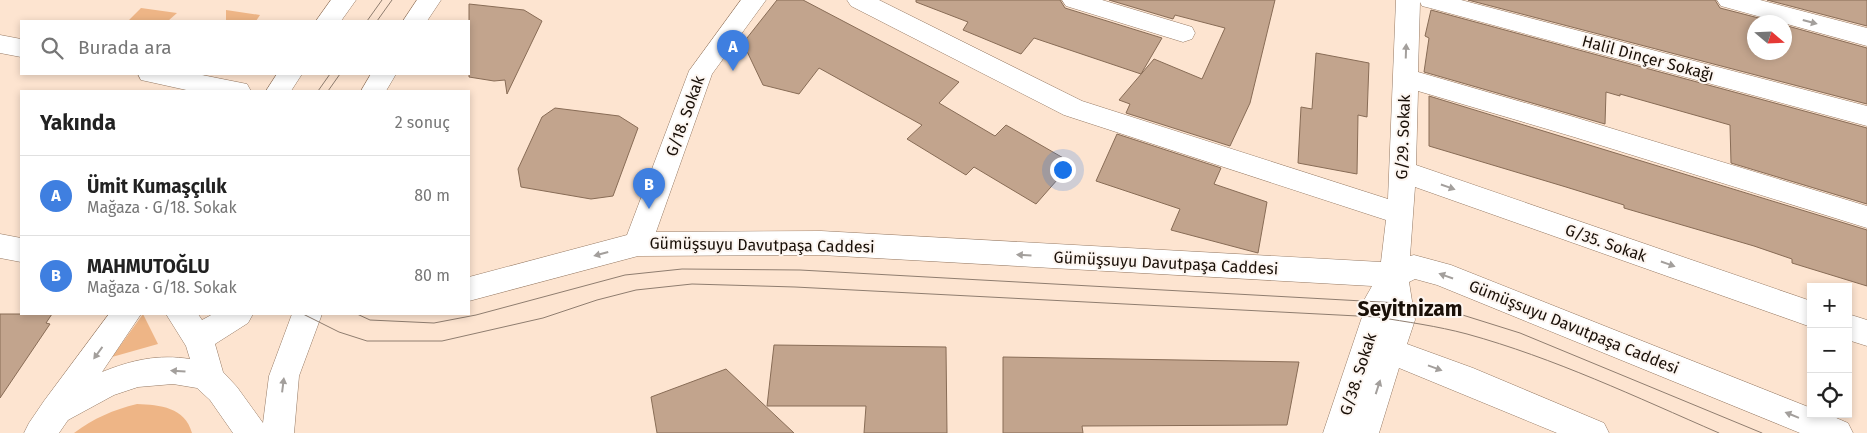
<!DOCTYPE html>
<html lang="tr">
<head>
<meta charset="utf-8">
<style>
  body { margin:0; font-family:"Fira Sans",sans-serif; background:#f2f2f2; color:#222 }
  .controls { position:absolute; right:15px; bottom:15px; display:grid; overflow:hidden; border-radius:0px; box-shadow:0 2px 8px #0003 }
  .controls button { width:45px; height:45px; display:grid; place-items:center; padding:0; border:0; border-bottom:1px solid #e0e0e0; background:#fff; color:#222; font:25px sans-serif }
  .compass { position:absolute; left:1747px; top:15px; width:45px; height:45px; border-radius:50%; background:#fff; box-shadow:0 2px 8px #0003; rotate:109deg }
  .you { position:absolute; left:1062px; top:169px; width:18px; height:18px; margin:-12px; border:4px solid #fff; border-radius:50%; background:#1a73e8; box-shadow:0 0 0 8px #1a73e833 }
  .badge { display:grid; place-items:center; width:32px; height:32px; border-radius:50%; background:#3f8591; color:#fff; font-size:16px; font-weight:700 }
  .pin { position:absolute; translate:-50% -41px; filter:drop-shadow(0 1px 2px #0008) }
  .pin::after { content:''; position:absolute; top:26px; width:18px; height:15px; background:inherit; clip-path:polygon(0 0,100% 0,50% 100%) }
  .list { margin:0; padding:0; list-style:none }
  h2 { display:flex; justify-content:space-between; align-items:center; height:65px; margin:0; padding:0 20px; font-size:21px }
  h2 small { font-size:16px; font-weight:400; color:#767676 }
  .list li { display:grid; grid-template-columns:32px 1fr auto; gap:15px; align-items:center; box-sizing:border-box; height:80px; padding:0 20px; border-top:1px solid #e0e0e0 }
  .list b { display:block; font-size:19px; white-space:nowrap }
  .list p { margin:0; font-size:16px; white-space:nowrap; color:#767676 }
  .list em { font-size:16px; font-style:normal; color:#767676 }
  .icon { flex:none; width:28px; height:28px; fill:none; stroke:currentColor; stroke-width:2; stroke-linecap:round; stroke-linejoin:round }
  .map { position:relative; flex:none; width:1867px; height:433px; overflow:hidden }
  .search { position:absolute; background:#fff; box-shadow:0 2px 8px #0003; left:20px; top:20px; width:450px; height:55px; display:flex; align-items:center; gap:12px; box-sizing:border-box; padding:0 18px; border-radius:0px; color:#767676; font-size:19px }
  .panel { position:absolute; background:#fff; box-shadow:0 2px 8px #0003; left:20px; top:90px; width:450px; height:225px; border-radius:0px }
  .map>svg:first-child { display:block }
</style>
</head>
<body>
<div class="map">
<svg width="1867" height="433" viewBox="0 0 1867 433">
  <rect width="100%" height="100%" fill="#fde4d0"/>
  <!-- green -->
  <path fill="#eeb586" d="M 141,8 L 177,13 L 168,21 L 128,21 Z
    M 226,10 L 260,15 L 256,21 L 226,21 Z
    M 143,314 L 158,344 L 112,357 Z
    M 137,404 C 160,405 185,407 192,433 L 74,433 C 94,418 113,410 137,404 Z"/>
  <!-- building -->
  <path fill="#c2a48d" stroke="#886c56" d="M 777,0 L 803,0 L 959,82 L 939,103 L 995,136 L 1006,125 L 1072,163 L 1036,204 L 974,167 L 966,175 L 907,139 L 922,125 L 819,68 L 799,94 L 763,85 L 743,43 Z
    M 916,0 L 1060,0 L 1065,8 L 1162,38 L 1141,74 L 1034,38 L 1021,54 L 963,30 L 968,22 L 916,2 Z
    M 1109,0 L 1275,0 L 1250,103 L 1230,146 L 1126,113 L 1130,104 L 1119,100 L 1154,59 L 1202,79 L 1225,28 L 1175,15 L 1173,19 Z
    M 1468,0 L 1715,0 L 1720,8 L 1774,22 L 1754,22 L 1754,52 L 1784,52 L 1784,25 L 1867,48 L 1867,104 Z
    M 1767,0 L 1867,0 L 1867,26 Z
    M 469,4 L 524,10 L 542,21 L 507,94 L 505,80 L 494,81 L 469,77 Z
    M 1431,10 L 1867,128 L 1867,204 L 1731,163 L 1730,125 L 1620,94 L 1620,96 L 1606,92 L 1605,124 L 1424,72 L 1429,38 L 1425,36 Z
    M 1316,53 L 1369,63 L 1367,117 L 1358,115 L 1357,174 L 1298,163 L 1301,107 L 1312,109 Z
    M 1429,96 L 1867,230 L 1867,286 L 1792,263 L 1792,259 L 1754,246 L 1624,208 L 1624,205 L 1566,187 L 1429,146 Z
    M 555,108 L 619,116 L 638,128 L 613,196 L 591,199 L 521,187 L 518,169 L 542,117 Z
    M 1117,134 L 1221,168 L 1214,184 L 1267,202 L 1258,253 L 1171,230 L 1180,209 L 1096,181 Z
    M 0,314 L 52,314 L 46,323 L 50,324 L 0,398 Z
    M 774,345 L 946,347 L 947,433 L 864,433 L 866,406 L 767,406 Z
    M 1003,357 L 1299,362 L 1287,425 L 1082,426 L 1083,433 L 1003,433 Z
    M 726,369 L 794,433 L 657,433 L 651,397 Z"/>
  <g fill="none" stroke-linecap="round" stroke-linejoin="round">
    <!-- minor casing -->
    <g stroke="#967a64" stroke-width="1">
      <path id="minor" d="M 741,0 L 766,0 L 712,74 L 656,232 L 821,231 L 1381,262 L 1386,220 L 1064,115 L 851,6 L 847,0 L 879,0 L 1082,101 L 1388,199 L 1396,0 L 1461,0 L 1867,106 L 1867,126 L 1430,8 L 1422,6 L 1420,2 L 1418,72 L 1574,117 L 1867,206 L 1867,228 L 1574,137 L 1418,91 L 1416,165 L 1811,301 L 1811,327 L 1415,187 L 1410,256 L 1414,255 L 1451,265 L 1811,408 L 1811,414 L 1827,414 L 1848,423 L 1853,433 L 1800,433 L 1437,285 L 1415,279 L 1409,282 L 1415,320 L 1407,344 L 1473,368 L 1604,423 L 1609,433 L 1557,433 L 1399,368 L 1379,433 L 1323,433 L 1362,317 L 1363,302 L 1372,286 L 821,255 L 638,256 L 469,301 L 469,277 L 627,235 L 689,71 Z
        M 1062,0 L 1102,0 L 1192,27 L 1195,33 L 1192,39 L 1183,42 L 1066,6 Z
        M 1717,0 L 1760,0 L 1867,28 L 1867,46 L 1721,6 Z
        M 0,35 L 21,39 L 21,57 L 0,53 Z
        M 138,74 L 197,74 L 247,84 L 251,91 L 191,91 L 141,80 Z
        M 0,234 L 21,238 L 21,262 L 0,258 Z
        M 1848,314 L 1867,320 L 1867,346 L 1848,340 Z"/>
    </g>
    <!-- major casing -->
    <g stroke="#967a64" stroke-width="1">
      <path id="major" d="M 331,0 L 356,0 L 341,21 L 316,21 Z
        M 417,0 L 441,0 L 427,21 L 403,21 Z
        M 277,74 L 302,74 L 291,91 L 266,91 Z
        M 371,74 L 396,74 L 386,91 L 361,91 Z
        M 109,314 L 141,314 L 102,372 C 132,360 158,354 190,359 L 186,346 L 166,314 L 198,314 L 202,320 L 213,314 L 253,314 L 248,323 L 215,344 L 223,372 L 237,387 L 263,423 L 269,376 L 292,314 L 322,314 L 299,376 L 294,433 L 233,433 L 210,400 L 197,388 L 173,384 L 138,387 L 114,395 L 68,420 L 59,433 L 24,433 L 29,423 L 44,401 Z"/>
    </g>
    <!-- minor -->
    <use href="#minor" fill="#fff" fill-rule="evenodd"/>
    <!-- major -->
    <use href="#major" fill="#fff" fill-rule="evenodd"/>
    <!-- tram -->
    <path stroke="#8f7d6f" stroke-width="1" d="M 367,21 L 382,0
      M 377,21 L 392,0
      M 318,91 L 330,74
      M 328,91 L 340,74
      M 303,314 L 339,332 L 367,341 L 442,341 L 543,318 L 597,300 L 636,290 L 692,284 L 795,287 L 1377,317 C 1407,322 1437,326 1467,334 C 1554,358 1636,397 1719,433
      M 357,314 L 370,320 L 434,323 L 476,315 L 625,275 L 682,269 L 800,270 L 1399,303 L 1453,312 L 1520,333 L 1762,433"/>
  </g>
  <!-- one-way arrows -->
  <defs><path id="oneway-solid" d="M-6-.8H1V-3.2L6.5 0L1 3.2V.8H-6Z" transform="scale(1.25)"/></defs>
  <g fill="#a39f9c">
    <use href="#oneway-solid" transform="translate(1810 22) rotate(15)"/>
    <use href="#oneway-solid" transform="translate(1406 51) rotate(-88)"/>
    <use href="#oneway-solid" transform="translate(1448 187) rotate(19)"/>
    <use href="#oneway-solid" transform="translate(601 254) rotate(165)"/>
    <use href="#oneway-solid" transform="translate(1024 255) rotate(-177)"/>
    <use href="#oneway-solid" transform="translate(1668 264) rotate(19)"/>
    <use href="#oneway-solid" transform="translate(1446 276) rotate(-161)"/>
    <use href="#oneway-solid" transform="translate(98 353) rotate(126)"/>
    <use href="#oneway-solid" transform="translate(1435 368) rotate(20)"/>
    <use href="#oneway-solid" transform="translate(178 371) rotate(-176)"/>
    <use href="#oneway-solid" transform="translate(283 385) rotate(-83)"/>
    <use href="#oneway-solid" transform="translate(1378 387) rotate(-72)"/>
    <use href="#oneway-solid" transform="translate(1792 415) rotate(-158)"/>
  </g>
  <g text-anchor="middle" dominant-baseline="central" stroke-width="4" stroke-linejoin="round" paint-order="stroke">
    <!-- street labels -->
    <g font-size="16" fill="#190f07" stroke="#fcf5f0">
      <text transform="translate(1648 58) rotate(15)">Halil Dinçer Sokağı</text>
      <text transform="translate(685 116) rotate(-70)">G/18. Sokak</text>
      <text transform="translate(1403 137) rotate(-88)">G/29. Sokak</text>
      <text transform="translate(1606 243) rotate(19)">G/35. Sokak</text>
      <text transform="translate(762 245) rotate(1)">Gümüşsuyu Davutpaşa Caddesi</text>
      <text transform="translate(1166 263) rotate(3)">Gümüşsuyu Davutpaşa Caddesi</text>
      <text transform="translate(1574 327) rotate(22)">Gümüşsuyu Davutpaşa Caddesi</text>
      <text transform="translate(1358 374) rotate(-72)">G/38. Sokak</text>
    </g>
    <!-- district labels -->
    <g font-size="21" font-weight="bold" fill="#190f07" stroke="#fcf5f0">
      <text x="1410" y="309">Seyitnizam</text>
    </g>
  </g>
</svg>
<div class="controls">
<button>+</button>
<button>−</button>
<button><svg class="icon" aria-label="locate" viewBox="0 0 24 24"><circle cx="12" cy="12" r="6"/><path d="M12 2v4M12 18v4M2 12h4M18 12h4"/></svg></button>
</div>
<svg class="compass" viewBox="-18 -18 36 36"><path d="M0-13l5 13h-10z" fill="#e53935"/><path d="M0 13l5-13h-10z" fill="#767676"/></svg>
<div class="you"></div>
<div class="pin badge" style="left:733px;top:71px;background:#3f7fe0">A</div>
<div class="pin badge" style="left:649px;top:209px;background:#3f7fe0">B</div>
<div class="search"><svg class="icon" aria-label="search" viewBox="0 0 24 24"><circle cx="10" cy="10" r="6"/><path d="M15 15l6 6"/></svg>Burada ara</div>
<section class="panel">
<h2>Yakında<small>2 sonuç</small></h2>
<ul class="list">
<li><span class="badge" style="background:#3f7fe0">A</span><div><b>Ümit Kumaşçılık</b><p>Mağaza · G/18. Sokak</p></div><em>80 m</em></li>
<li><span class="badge" style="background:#3f7fe0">B</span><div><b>MAHMUTOĞLU</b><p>Mağaza · G/18. Sokak</p></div><em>80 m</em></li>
</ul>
</section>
</div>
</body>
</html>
